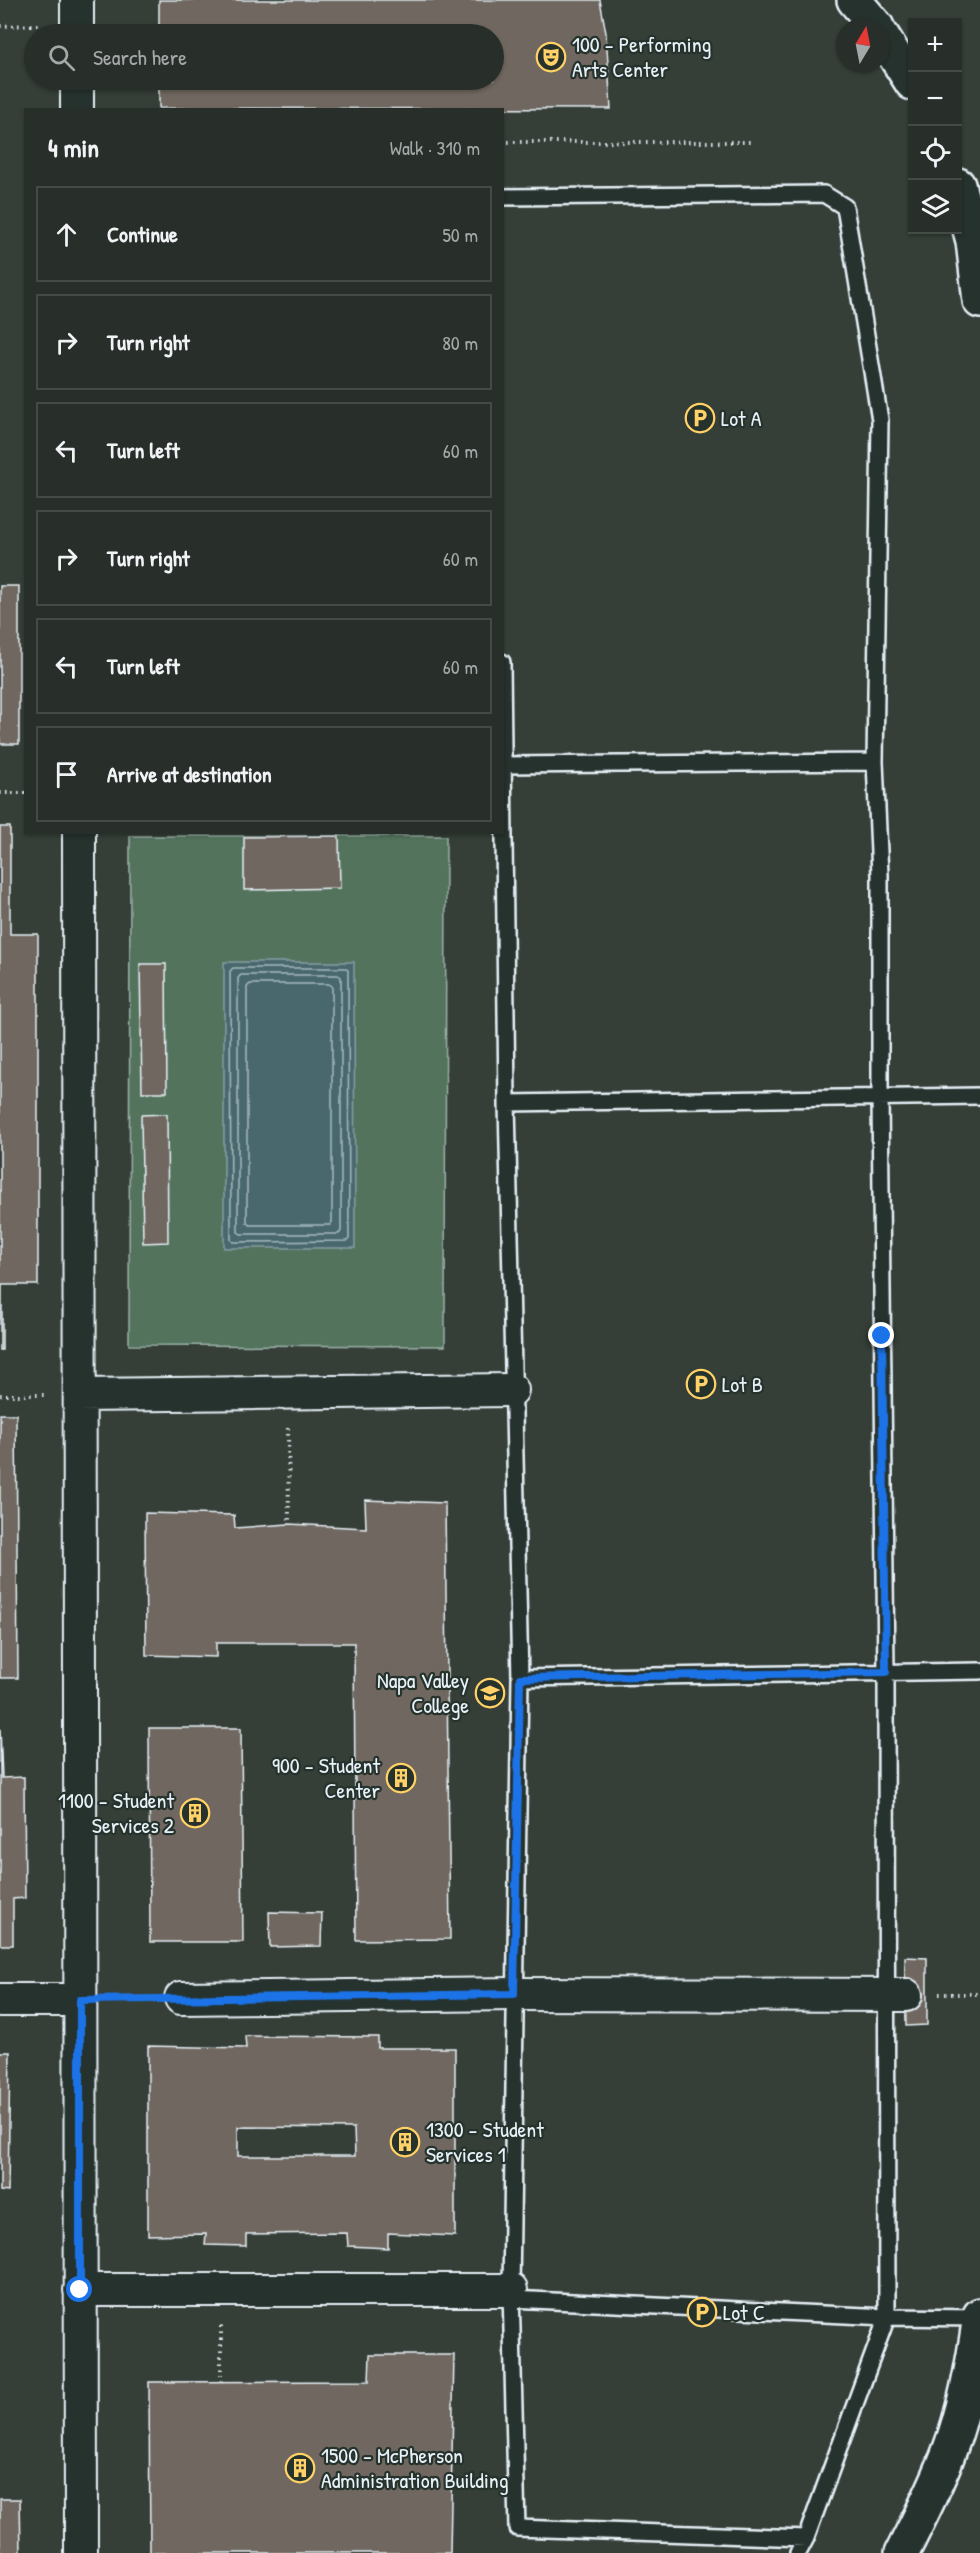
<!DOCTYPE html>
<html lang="en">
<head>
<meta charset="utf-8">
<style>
  body { margin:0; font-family:"Patrick Hand",sans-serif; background:#303631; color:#f1f3f6 }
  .controls { position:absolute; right:18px; top:18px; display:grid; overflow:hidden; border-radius:0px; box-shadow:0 2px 4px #0004 }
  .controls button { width:54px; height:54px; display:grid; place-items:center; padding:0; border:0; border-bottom:2px solid #444a46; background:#282e29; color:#f1f3f6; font:30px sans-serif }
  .compass { position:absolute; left:836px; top:18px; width:54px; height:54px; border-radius:50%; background:#282e29; box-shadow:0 2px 4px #0004; rotate:10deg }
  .stop { position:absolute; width:18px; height:18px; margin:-14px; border:4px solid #1a73e8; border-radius:50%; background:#fff }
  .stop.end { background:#1a73e8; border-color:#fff; box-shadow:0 2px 6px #0008 }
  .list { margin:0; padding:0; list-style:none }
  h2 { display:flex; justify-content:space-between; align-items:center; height:78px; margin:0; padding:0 24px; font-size:26px }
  h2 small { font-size:20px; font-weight:400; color:#a5a8a8 }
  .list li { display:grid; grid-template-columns:39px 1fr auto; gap:18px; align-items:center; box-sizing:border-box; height:96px; margin:0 12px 12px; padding:0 12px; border:2px solid #444a46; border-radius:0px }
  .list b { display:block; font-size:22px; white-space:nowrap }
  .list em { font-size:20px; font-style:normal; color:#a5a8a8 }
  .icon { flex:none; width:33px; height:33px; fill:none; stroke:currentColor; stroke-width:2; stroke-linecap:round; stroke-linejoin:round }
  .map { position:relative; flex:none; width:980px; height:2553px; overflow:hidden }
  .search { position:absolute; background:#282e29; box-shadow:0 2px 4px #0004; left:24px; top:24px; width:480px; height:66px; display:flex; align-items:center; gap:15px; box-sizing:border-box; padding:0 21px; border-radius:33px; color:#a5a8a8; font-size:22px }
  .panel { position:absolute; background:#282e29; box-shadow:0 2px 4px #0004; left:24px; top:108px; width:480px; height:726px; border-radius:0px }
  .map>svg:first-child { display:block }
</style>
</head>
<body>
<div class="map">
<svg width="980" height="2553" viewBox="0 0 980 2553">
  <rect width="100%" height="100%" fill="#353e37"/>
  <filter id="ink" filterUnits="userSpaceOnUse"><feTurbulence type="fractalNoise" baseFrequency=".0167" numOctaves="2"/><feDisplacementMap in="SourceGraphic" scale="12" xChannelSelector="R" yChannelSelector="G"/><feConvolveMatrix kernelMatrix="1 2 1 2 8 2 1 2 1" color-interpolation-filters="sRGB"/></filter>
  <g filter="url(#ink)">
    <!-- green -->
    <path fill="#52735d" stroke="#9db2aa" stroke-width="1.5" d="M 130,836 L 446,836 L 445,1346 L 129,1345 Z"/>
    <!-- water -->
    <path fill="#48676e" stroke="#889ea5" stroke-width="1.5" d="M 224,962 L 354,962 L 355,1248 L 224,1248 Z"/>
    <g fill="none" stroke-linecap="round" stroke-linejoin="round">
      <!-- shore -->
      <path stroke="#a8bac1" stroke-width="1.5" d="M 233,968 L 345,968 L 348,970 L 349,1239 L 347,1241 L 233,1242 L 231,1240 L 230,971 Z
        M 241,975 L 338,975 L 341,977 L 341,1231 L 339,1234 L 241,1234 L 238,1232 L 238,978 Z
        M 250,984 L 329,984 L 332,986 L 332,1222 L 330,1225 L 250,1225 L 247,1223 L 247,987 Z"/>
    </g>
    <!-- building -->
    <path fill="#706860" stroke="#e8f1f8" stroke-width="1.5" fill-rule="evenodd" d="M 159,0 L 600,0 L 606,33 L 611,109 L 159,108 L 159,80 L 494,80 L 494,34 L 159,34 Z
      M 0,586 L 19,586 L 19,744 L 0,744 Z
      M 0,827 L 10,827 L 10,934 L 38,934 L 38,1285 L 2,1285 L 2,1350 L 0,1350 Z
      M 339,836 L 340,888 L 244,890 L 244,837 Z
      M 140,964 L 166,964 L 167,1092 L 142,1092 Z
      M 167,1114 L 168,1242 L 143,1243 L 141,1115 Z
      M 0,1414 L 16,1414 L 18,1678 L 0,1678 Z
      M 365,1500 L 445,1503 L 450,1939 L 356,1940 L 354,1643 L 216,1643 L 216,1657 L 146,1655 L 145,1513 L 234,1515 L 235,1528 L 289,1524 L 366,1528 Z
      M 0,1728 L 2,1778 L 24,1777 L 25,1898 L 13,1899 L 13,1945 L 0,1945 Z
      M 149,1728 L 241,1728 L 243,1942 L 150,1942 Z
      M 269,1912 L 322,1913 L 321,1946 L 270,1947 Z
      M 905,1957 L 927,1958 L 927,2025 L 906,2026 Z
      M 245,2036 L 378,2037 L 378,2048 L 455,2048 L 455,2236 L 388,2233 L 388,2248 L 348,2246 L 347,2233 L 246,2234 L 246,2246 L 205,2245 L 206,2234 L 148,2235 L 148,2046 L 246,2048 ZM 238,2127 L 354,2128 L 355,2156 L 238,2156 Z
      M 0,2052 L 10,2052 L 8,2192 L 0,2191 Z
      M 370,2355 L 454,2355 L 450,2553 L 150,2553 L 149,2382 L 369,2381 Z
      M 0,2499 L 20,2499 L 21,2553 L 0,2553 Z"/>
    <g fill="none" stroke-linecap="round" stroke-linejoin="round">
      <!-- lane casing -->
      <g stroke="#e8f1f8" stroke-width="20">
        <path id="lane" d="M 502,197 L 824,194 L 845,207 L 880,420 L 875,762 L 880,875 L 880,1097 L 886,1672 L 887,2317 L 806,2538 L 517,2528 L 511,2290 L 520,1678 L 507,1103 L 502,662
          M 502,765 L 875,762
          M 507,1103 L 980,1096
          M 520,1678 L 980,1671
          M 511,2299 L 887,2317 L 980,2318
          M 798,2553 L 806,2538"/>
      </g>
      <!-- street casing -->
      <g stroke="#e8f1f8" stroke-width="36">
        <path id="street" d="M 77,34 L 77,0
          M 77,80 L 77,110
          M 79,832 L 81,2553
          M 80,1395 L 512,1390
          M 181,1998 L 514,1994 L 906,1995
          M 0,2000 L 80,2000
          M 80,2290 L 511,2290"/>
      </g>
      <!-- secondary casing -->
      <g stroke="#e8f1f8" stroke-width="38">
        <path id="secondary" d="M 854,0 L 877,27
          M 881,34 L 912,83
          M 958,185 L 973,241 L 980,301
          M 902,2553 C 919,2519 937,2485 950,2449 C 966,2407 974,2360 980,2315"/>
      </g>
      <!-- path -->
      <path stroke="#e8f1f8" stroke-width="4" stroke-dasharray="1.5 4.5" stroke-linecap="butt" d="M 0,26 L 41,25
        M 502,142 L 754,142
        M 0,793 L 26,793
        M 0,1395 L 44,1395
        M 288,1428 L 289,1524
        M 939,1994 L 980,1994
        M 116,1999 L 147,1999
        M 221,2382 L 221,2326"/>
      <!-- lane -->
      <use href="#lane" stroke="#26332d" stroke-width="15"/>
      <!-- street -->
      <use href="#street" stroke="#26332d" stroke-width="32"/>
      <!-- secondary -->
      <use href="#secondary" stroke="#26332d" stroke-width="33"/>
    </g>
  </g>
  <g fill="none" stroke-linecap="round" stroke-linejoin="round" filter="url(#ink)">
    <!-- route -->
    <path stroke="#1a73e8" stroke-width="8" d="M 80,2290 L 80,2000 L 514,1994 L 520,1678 L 886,1672 L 882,1336"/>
  </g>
  <!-- icons -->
  <defs>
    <g id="theatre-ring" transform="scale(1.5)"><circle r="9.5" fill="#26332d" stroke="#ffd166" stroke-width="1.5"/><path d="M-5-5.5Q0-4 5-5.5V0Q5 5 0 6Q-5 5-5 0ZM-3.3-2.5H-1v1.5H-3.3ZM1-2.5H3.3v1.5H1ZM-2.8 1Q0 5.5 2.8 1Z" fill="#ffd166"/></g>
    <g id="parking-ring" transform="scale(1.5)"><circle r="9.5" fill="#26332d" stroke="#ffd166" stroke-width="1.5"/><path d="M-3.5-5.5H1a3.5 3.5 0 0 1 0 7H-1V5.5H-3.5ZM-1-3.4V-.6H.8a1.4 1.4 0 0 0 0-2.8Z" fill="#ffd166"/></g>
    <g id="university-ring" transform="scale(1.5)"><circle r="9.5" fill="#26332d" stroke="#ffd166" stroke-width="1.5"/><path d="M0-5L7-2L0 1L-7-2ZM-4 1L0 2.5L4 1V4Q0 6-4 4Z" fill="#ffd166"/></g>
    <g id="building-ring" transform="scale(1.5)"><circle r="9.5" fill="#26332d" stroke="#ffd166" stroke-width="1.5"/><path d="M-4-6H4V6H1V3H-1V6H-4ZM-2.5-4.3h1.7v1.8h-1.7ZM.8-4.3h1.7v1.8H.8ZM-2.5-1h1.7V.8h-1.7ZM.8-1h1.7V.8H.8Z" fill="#ffd166"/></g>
  </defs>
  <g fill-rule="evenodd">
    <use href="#theatre-ring" x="551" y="57"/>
    <use href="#parking-ring" x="700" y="418"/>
    <use href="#parking-ring" x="701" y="1384"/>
    <use href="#university-ring" x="490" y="1693"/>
    <use href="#building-ring" x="401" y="1778"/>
    <use href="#building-ring" x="195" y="1813"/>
    <use href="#building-ring" x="405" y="2142"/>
    <use href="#parking-ring" x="702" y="2312"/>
    <use href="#building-ring" x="300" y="2468"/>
  </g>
  <g text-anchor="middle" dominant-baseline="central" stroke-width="4.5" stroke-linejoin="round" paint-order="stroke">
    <!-- poi labels -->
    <g font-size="22" fill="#e8f1f8" stroke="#26332d" text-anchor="start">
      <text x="572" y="44">100 - Performing<tspan x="572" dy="25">Arts Center</tspan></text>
      <text x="721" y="418">Lot A</text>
      <text x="722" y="1384">Lot B</text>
      <text x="469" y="1680" text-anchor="end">Napa Valley<tspan x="469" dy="25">College</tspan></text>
      <text x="380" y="1765" text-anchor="end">900 - Student<tspan x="380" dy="25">Center</tspan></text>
      <text x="174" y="1800" text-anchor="end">1100 - Student<tspan x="174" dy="25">Services 2</tspan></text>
      <text x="426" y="2129">1300 - Student<tspan x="426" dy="25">Services 1</tspan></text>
      <text x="723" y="2312">Lot C</text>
      <text x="321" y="2455">1500 - McPherson<tspan x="321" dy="25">Administration Building</tspan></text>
    </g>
  </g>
</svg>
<div class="controls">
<button>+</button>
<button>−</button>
<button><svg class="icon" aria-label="locate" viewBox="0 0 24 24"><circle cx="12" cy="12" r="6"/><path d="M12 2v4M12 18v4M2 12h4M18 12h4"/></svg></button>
<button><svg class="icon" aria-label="layers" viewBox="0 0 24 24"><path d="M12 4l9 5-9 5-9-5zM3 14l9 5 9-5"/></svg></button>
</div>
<svg class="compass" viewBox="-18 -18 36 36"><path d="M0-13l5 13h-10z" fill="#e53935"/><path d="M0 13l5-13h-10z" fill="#a5a8a8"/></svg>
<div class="stop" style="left:80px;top:2290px"></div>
<div class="stop end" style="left:882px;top:1336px"></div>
<div class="search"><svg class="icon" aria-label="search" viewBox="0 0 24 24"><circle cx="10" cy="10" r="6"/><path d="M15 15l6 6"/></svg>Search here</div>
<section class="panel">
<h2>4 min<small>Walk · 310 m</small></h2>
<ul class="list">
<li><svg class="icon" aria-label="ahead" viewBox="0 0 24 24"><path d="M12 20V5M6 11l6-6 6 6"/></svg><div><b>Continue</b></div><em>50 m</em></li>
<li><svg class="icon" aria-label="right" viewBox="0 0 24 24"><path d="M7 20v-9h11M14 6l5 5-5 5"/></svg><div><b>Turn right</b></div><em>80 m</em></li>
<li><svg class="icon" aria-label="left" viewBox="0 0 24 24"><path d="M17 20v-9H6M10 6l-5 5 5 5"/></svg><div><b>Turn left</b></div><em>60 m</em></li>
<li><svg class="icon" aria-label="right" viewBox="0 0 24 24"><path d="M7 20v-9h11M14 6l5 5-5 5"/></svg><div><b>Turn right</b></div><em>60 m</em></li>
<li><svg class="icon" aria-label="left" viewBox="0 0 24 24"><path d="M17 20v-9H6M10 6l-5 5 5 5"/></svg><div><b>Turn left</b></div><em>60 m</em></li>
<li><svg class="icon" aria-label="arrive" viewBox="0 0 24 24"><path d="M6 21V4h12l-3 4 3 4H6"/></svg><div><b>Arrive at destination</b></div></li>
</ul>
</section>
</div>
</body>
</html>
